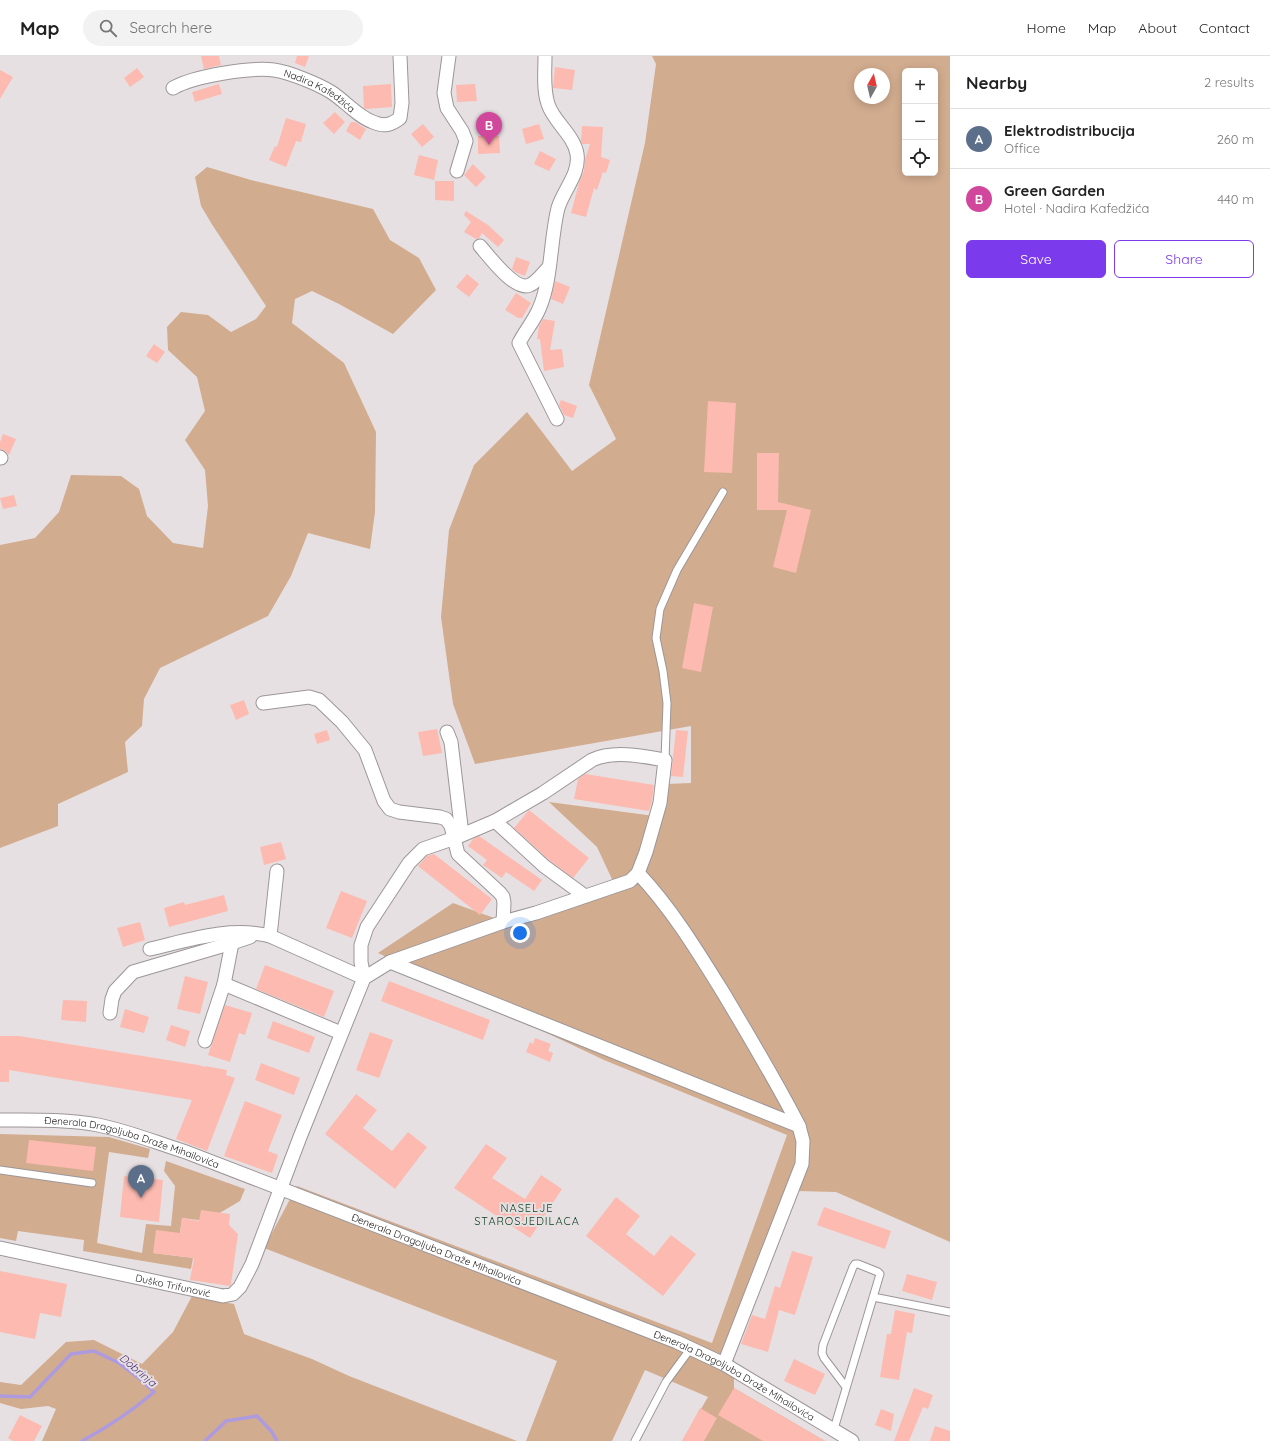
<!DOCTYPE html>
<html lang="en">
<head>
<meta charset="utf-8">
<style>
  body { margin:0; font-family:Quicksand,sans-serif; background:#f2f2f2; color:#222 }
  .controls { position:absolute; right:12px; top:12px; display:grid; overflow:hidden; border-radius:6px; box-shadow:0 2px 10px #0003 }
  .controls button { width:36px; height:36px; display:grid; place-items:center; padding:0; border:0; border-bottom:1px solid #e0e0e0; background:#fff; color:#222; font:20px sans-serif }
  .compass { position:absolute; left:854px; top:12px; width:36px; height:36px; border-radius:50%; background:#fff; box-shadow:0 2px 10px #0003; rotate:8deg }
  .you { position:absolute; left:520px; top:877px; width:14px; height:14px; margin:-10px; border:3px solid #fff; border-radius:50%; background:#1a73e8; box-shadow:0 0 0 6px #1a73e833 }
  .badge { display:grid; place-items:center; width:26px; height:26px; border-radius:50%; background:#7c3aed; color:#fff; font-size:13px; font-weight:700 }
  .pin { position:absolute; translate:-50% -33px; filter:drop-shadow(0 1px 2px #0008) }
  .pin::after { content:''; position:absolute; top:21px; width:14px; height:12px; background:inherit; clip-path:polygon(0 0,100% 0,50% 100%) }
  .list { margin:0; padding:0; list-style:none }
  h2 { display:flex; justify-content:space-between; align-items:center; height:52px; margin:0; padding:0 16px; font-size:17px }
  h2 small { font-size:13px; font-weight:400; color:#767676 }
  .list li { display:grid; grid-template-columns:26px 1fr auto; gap:12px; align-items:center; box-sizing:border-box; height:60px; padding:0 16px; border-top:1px solid #e0e0e0 }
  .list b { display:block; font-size:15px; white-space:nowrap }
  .list p { margin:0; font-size:13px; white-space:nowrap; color:#767676 }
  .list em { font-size:13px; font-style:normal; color:#767676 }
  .actions { display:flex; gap:8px; padding:12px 16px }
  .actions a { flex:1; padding:9px 0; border:1px solid #7c3aed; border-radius:6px; text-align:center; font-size:14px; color:#7c3aed }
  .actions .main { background:#7c3aed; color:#fff }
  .icon { flex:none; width:22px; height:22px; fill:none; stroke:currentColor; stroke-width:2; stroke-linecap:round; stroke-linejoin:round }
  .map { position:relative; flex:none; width:950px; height:1385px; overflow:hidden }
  header { display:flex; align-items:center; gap:24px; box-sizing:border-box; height:56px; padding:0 20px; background:#fff; border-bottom:1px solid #e0e0e0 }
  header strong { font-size:19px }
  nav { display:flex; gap:22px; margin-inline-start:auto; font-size:14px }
  .search { width:280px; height:36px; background:#f2f2f2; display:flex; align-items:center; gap:10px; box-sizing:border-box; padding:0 14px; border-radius:22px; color:#767676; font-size:15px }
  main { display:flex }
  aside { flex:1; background:#fff }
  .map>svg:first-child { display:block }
</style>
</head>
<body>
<header>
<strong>Map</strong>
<div class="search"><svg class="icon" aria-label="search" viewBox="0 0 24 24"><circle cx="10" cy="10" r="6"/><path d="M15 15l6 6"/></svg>Search here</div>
<nav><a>Home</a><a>Map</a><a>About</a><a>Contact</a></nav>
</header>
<main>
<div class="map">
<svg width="950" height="1385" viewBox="0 0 950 1385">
  <rect width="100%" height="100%" fill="#e7e0e2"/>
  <!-- green -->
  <path fill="#d2ac8f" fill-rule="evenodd" d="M 652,0 L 950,0 L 950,1186 L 836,1136 L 797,1135 L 734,1296 L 734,1332 L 825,1385 L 682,1385 L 708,1341 L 645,1314 L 612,1385 L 526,1385 L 557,1305 L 264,1192 L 297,1130 L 712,1287 L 787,1079 L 604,1004 L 378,897 L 453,847 L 511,868 L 617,834 L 597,791 L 549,746 L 662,761 L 667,728 L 691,727 L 691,670 L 475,708 L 453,648 L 441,561 L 449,474 L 474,409 L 527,356 L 572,415 L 616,383 L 589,329 L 645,87 L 656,8 ZM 905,15 L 935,15 L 935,117 L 905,117 ZM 860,18 L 884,18 L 884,42 L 860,42 Z
    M 207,111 L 251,124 L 373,153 L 390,184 L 419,202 L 436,234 L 393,278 L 339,248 L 312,235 L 295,243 L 292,267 L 344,307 L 376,376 L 375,456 L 370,493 L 308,477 L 291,520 L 268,560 L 160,612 L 144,643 L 142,670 L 125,686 L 128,716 L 58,748 L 58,770 L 0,792 L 0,489 L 35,482 L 59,456 L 71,419 L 121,420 L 139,433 L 147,460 L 173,487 L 203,492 L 208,450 L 205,414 L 185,384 L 205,355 L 197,321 L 168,294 L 167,271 L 181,256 L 208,259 L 231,276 L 256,263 L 266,250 L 213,170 L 201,150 L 195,121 Z
    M 0,1078 L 109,1081 L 150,1093 L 148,1102 L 109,1096 L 97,1187 L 142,1197 L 146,1168 L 171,1170 L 175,1130 L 164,1115 L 166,1105 L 245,1133 L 240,1145 L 206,1165 L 182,1162 L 180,1177 L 153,1197 L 193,1202 L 191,1213 L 83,1195 L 84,1184 L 18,1175 L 16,1185 L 0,1182 Z
    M 192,1240 L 234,1248 L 244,1278 L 312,1303 L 349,1320 L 517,1385 L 42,1385 L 56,1353 L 48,1350 L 21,1353 L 0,1347 L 0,1326 L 21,1329 L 66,1286 L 94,1284 L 142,1308 L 173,1276 Z"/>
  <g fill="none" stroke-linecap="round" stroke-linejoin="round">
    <!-- stream -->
    <path stroke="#ae9bdf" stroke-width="3.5" d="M 0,1340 L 30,1341 L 71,1298 L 94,1295 L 119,1307 L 139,1322 L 154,1336 C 132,1355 108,1371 82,1385
      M 205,1385 L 226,1365 L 257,1360 L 272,1376 L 277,1385"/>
  </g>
  <!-- building -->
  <path fill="#fcbab0" d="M 201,0 L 219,0 L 221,9 L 204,13 Z
    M 297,0 L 309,0 L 305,11 L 295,7 Z
    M 555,11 L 575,14 L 572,34 L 553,32 Z
    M 137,12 L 144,21 L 130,31 L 124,22 Z
    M 0,14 L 13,21 L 0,43 Z
    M 219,28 L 222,38 L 195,46 L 192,36 Z
    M 391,28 L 392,51 L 366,53 L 364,52 L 363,30 Z
    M 475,28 L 477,45 L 457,46 L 456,29 Z
    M 335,56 L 345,66 L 334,78 L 323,67 Z
    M 286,62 L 306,68 L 301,86 L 296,85 L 286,111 L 269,104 L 275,90 L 277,91 Z
    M 351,66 L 355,66 L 366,73 L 360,84 L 346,75 Z
    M 423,68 L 434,81 L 422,91 L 411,78 Z
    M 539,68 L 544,83 L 526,88 L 522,73 Z
    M 582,70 L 603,71 L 601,101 L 610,104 L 606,117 L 603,116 L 597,134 L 594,132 L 586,161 L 571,157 L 579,127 L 584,115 L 585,104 L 590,88 L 582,88 L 581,85 Z
    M 478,80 L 499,80 L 500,97 L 478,98 Z
    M 540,95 L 556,103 L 549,115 L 534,108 Z
    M 419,99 L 438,104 L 434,124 L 414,119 Z
    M 473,108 L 486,121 L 476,131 L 464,119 Z
    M 435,125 L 454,125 L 454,145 L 435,144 Z
    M 466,155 L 488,169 L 504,184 L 498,191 L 482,177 L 479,182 L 476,183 L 464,176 L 471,166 L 464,159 Z
    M 516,201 L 530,206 L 525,220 L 515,216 L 512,213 Z
    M 467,218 L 479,228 L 469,241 L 456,231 Z
    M 555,225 L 570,231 L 563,248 L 551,243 Z
    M 516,237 L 531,247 L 522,262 L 518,262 L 505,254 Z
    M 543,263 L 555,265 L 550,294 L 562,293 L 564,311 L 544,315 L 540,283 L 537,283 L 539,270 Z
    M 154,288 L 165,296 L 157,307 L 146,300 Z
    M 561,344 L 577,350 L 573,362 L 564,359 L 559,349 Z
    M 708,345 L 736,347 L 732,417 L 704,416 Z
    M 3,378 L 16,383 L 9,399 L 5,395 L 0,393 L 0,386 Z
    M 757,397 L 779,397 L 778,446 L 811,454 L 796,517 L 773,511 L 787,454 L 757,454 Z
    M 14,439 L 17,450 L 3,453 L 0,442 Z
    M 694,547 L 713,551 L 701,616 L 682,612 Z
    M 244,644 L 249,658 L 236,664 L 230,649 Z
    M 437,673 L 442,697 L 423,700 L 418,676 Z
    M 327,674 L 330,684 L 317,688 L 314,678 Z
    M 676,674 L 688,675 L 683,721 L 671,720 Z
    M 585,718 L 654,729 L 652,745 L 649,755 L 574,743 L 578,723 Z
    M 529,754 L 589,802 L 573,822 L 549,804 L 514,772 Z
    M 479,780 L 542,824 L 534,835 L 506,816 L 502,822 L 483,809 L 487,804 L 468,790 L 473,783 Z
    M 281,786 L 286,803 L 264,809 L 260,791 Z
    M 434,798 L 492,843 L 480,859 L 418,810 L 427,800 Z
    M 341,835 L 367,845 L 352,882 L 326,872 Z
    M 224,839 L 228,855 L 169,871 L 164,852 L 184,846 L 185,849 Z
    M 140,866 L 145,884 L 123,891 L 117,872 Z
    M 265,909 L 334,935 L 324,961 L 256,933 Z
    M 185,920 L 208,926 L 200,958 L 177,953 Z
    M 389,925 L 490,964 L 483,984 L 381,945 Z
    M 63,944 L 87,945 L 86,966 L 61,964 Z
    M 225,949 L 252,957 L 245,979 L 239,977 L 230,1006 L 208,999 Z
    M 125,953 L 149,961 L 144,977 L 120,971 Z
    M 273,965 L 315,981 L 309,997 L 267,982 Z
    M 171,969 L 190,975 L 185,991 L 166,984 Z
    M 370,976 L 393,984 L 379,1022 L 356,1014 Z
    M 0,980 L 19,980 L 198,1009 L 205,1011 L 205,1010 L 227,1014 L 226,1019 L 235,1022 L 207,1095 L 176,1083 L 192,1044 L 9,1014 L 9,1026 L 0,1026 Z
    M 535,982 L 551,988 L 548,995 L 553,997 L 550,1006 L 526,996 L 530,986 L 533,988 Z
    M 261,1007 L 300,1022 L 294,1039 L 255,1024 Z
    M 356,1038 L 377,1054 L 363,1072 L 392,1095 L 408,1076 L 427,1091 L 395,1133 L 325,1078 Z
    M 245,1045 L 282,1059 L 268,1095 L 278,1099 L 272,1117 L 224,1100 Z
    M 29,1084 L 96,1091 L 93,1115 L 26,1107 Z
    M 486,1088 L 507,1102 L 492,1122 L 525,1143 L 541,1119 L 562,1133 L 530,1182 L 454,1132 Z
    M 124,1120 L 163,1124 L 159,1166 L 120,1161 Z
    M 616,1141 L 640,1160 L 626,1178 L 654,1200 L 671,1179 L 696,1198 L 663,1240 L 586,1180 Z
    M 824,1151 L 891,1175 L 885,1193 L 817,1169 Z
    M 201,1154 L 230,1158 L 229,1169 L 238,1178 L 231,1228 L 230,1230 L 190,1224 L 194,1202 L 153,1197 L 156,1174 L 180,1177 L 182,1162 L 199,1165 Z
    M 792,1195 L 813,1201 L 795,1259 L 779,1254 L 768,1296 L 741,1288 L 752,1259 L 765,1263 L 775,1230 L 780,1232 Z
    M 0,1215 L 67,1228 L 61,1261 L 40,1257 L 35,1283 L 0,1276 Z
    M 907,1218 L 937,1226 L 932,1244 L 902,1235 Z
    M 895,1254 L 915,1258 L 912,1277 L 907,1276 L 899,1324 L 880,1321 L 887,1278 L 891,1278 Z
    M 794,1303 L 825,1318 L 815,1339 L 784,1325 Z
    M 734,1332 L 825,1385 L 763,1385 L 718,1359 Z
    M 914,1332 L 933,1339 L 928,1353 L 923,1351 L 909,1385 L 894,1385 Z
    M 700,1352 L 717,1362 L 704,1385 L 682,1385 Z
    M 881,1353 L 894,1358 L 891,1375 L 875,1369 Z
    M 20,1359 L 42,1370 L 34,1385 L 13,1385 L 8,1382 Z
    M 935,1370 L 950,1375 L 950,1385 L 930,1385 Z"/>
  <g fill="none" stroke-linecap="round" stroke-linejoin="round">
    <!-- lane casing -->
    <g stroke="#9c9698" stroke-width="9">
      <path id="lane" d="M 665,704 L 667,647 L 663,615 L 656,582 L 660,553 L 677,514 L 723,436
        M 0,1114 L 92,1127
        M 873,1241 L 950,1256
        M 834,1373 L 880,1218 L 878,1216 L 858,1208 L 855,1208 L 853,1211 L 823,1289 L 822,1297 L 824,1302 L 846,1331
        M 635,1385 L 666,1326 L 691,1292"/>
    </g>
    <!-- street casing -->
    <g stroke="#9c9698" stroke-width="15">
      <g id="street">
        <path d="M 449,0 L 444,37 L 447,52 L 462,75 L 466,85 L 457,115"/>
        <path d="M 545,0 C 545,16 543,33 548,48 C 553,65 574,79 577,98 C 580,118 564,133 558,152 C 550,184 552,224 539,253 C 534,265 525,275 519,287 L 557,363"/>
        <path id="s1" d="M 173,32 C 194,20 250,11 274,14 C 289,16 318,28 331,36 C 344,44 358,61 373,66 C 384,71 391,69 400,62 L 402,47 L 400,0"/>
        <path d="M 480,190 C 489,200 515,236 530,229 C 538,225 543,217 549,211"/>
        <path d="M 0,401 L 1,402"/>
        <path d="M 263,647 L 309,641 L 319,644 L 342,666 L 365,694 L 384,745 L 390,753 L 399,756 L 440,761 L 446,763 L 451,770 L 458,798 L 500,837 L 503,841 L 504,847 L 503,866"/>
        <path d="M 447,676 L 451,686 L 461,770 L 455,782"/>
        <path d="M 495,765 L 544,810 L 585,840"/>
        <path d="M 638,817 C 672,853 698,896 724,938 C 750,982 776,1025 799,1070"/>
        <path d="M 270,880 L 277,815"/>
        <path d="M 150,893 C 189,884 230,870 270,880 L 364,922"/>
        <path d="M 390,906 L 799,1070 L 803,1085 L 802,1108 L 724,1308"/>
        <path d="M 224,928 L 341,977"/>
        <path d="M 110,957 L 112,943 L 115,935 L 133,916 L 232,887 L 250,881"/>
        <path d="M 205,985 L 224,928 L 232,887"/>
        <path id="s2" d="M 0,1064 C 33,1064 66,1063 98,1069 C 128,1075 157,1087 186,1096 L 677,1286 L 724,1308 L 852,1385"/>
        <path id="s3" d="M 0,1192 L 223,1240 L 233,1238 L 240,1231 L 252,1208 L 300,1081 L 364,922 L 390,906 L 503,866 L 536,857 L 630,825 L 638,817 L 646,796 L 660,747 L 665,704 C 643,700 613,694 592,704 L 543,737 L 495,765 L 455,782 L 423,793 L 409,807 L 367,871 L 361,889 L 361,906 L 364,922"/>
      </g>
    </g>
    <!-- lane -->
    <use href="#lane" stroke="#fff" stroke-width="7"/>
    <!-- street -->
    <use href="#street" stroke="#fff" stroke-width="13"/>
  </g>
  <g text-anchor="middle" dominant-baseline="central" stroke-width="4" stroke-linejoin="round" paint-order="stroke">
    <!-- street labels -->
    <g font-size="10" fill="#1e1b1c" stroke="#e7e0e2">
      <text stroke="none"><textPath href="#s1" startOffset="154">Nadira Kafedžića</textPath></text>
      <text stroke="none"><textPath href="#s2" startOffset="135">Đenerala Dragoljuba Draže Mihailovića</textPath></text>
      <text stroke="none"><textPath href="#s2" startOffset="459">Đenerala Dragoljuba Draže Mihailovića</textPath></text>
      <text stroke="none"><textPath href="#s3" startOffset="177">Duško Trifunović</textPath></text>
      <text stroke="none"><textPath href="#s2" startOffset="783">Đenerala Dragoljuba Draže Mihailovića</textPath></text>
    </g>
    <!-- neighbourhood labels -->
    <g font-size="11" letter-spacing="1" fill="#093e1c" stroke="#e7e0e2">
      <text x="527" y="1152">NASELJE<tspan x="527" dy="13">STAROSJEDILACA</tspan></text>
    </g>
    <!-- water labels -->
    <g font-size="11" font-style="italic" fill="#482a79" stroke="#e7e0e2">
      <text transform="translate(138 1314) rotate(40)">Dobrinja</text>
    </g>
  </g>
</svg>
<div class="controls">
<button>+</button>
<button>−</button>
<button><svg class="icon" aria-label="locate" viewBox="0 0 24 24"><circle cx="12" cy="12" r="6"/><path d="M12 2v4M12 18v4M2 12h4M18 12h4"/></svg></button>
</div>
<svg class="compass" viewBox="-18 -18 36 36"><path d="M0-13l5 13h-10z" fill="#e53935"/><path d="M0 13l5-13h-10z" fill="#767676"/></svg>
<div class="you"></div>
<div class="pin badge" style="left:141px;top:1142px;background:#5c6f8a">A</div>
<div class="pin badge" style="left:489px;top:89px;background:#d1479c">B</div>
</div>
<aside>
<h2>Nearby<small>2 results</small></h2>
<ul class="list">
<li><span class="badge" style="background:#5c6f8a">A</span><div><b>Elektrodistribucija</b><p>Office</p></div><em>260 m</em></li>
<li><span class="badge" style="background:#d1479c">B</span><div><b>Green Garden</b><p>Hotel · Nadira Kafedžića</p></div><em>440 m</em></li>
</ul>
<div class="actions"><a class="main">Save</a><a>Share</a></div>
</aside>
</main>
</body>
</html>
